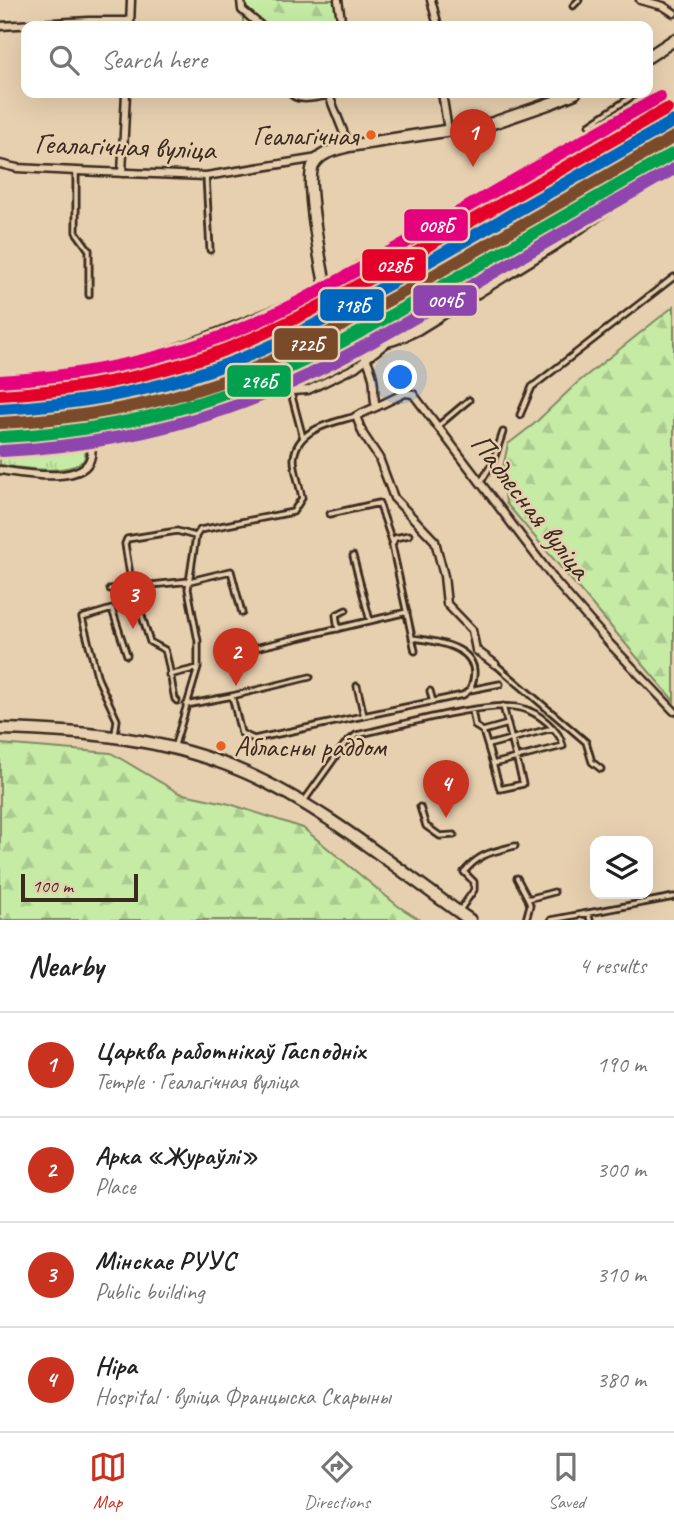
<!DOCTYPE html>
<html lang="en">
<head>
<meta charset="utf-8">
<style>
  body { margin:0; font-family:Caveat,sans-serif; background:#f6f6f6; color:#222 }
  .controls { position:absolute; right:21px; bottom:21px; display:grid; overflow:hidden; border-radius:14px; box-shadow:0 7px 28px #0002 }
  .controls button { width:63px; height:63px; display:grid; place-items:center; padding:0; border:0; border-bottom:2px solid #e0e0e0; background:#fff; color:#222; font:35px sans-serif }
  .scale { position:absolute; left:21px; bottom:18px; width:117px; box-sizing:border-box; padding-left:7px; border:4px solid #3b2a1e; border-top:0; font-size:19px; line-height:24px; white-space:nowrap; color:#3b2a1e; -webkit-text-stroke:5px #e7d0b0; paint-order:stroke }
  .you { position:absolute; left:401px; top:378px; width:24px; height:24px; margin:-18px; border:5px solid #fff; border-radius:50%; background:#1a73e8; box-shadow:0 0 0 10px #1a73e833 }
  .badge { display:grid; place-items:center; width:46px; height:46px; border-radius:50%; background:#c8321e; color:#fff; font-size:23px; font-weight:700 }
  .pin { position:absolute; translate:-50% -58px; filter:drop-shadow(0 2px 4px #0008) }
  .pin::after { content:''; position:absolute; top:37px; width:24px; height:21px; background:inherit; clip-path:polygon(0 0,100% 0,50% 100%) }
  .list { margin:0; padding:0; list-style:none }
  h2 { display:flex; justify-content:space-between; align-items:center; height:91px; margin:0; padding:0 28px; font-size:30px }
  h2 small { font-size:23px; font-weight:400; color:#767676 }
  .list li { display:grid; grid-template-columns:46px 1fr auto; gap:21px; align-items:center; box-sizing:border-box; height:105px; padding:0 28px; border-top:2px solid #e0e0e0 }
  .list b { display:block; font-size:26px; white-space:nowrap }
  .list p { margin:0; font-size:23px; white-space:nowrap; color:#767676 }
  .list em { font-size:23px; font-style:normal; color:#767676 }
  .icon { flex:none; width:38px; height:38px; fill:none; stroke:currentColor; stroke-width:2; stroke-linecap:round; stroke-linejoin:round }
  .map { position:relative; flex:none; width:674px; height:920px; overflow:hidden }
  .search { position:absolute; background:#fff; box-shadow:0 7px 28px #0002; left:21px; right:21px; top:21px; height:77px; display:flex; align-items:center; gap:18px; box-sizing:border-box; padding:0 24px; border-radius:14px; color:#767676; font-size:26px }
  .sheet { height:511px; background:#fff }
  nav { display:flex; justify-content:space-around; align-items:center; box-sizing:border-box; height:98px; border-top:2px solid #e0e0e0; background:#fff; font-size:19px; color:#767676 }
  nav a { display:grid; justify-items:center; gap:4px }
  nav .on { color:#c8321e }
  .map>svg:first-child { display:block }
</style>
</head>
<body>
<div class="map">
<svg width="674" height="920" viewBox="0 0 674 920">
  <defs>
    <pattern id="grass-tufts" width="24" height="20" patternUnits="userSpaceOnUse" patternTransform="scale(1.75)"><rect width="24" height="20" fill="#c5eba5"/><path d="M3 7l-1-3M5 7V3M7 7l1-3M15 17l-1-3M17 17v-4M19 17l1-3" fill="none" stroke="#aaca8e"/></pattern>
    <pattern id="forest-firs" width="22" height="20" patternUnits="userSpaceOnUse" patternTransform="scale(1.75)"><rect width="22" height="20" fill="#c5eba5"/><path d="M5 1l3.5 6h-7zM16 11l3.5 6h-7z" fill="#aaca8e"/></pattern>
  </defs>
  <rect width="100%" height="100%" fill="#e7d0b0"/>
  <filter id="ink" filterUnits="userSpaceOnUse"><feTurbulence type="fractalNoise" baseFrequency=".0143" numOctaves="2"/><feDisplacementMap in="SourceGraphic" scale="14" xChannelSelector="R" yChannelSelector="G"/><feConvolveMatrix kernelMatrix="1 2 1 2 8 2 1 2 1" color-interpolation-filters="sRGB"/></filter>
  <g filter="url(#ink)">
    <!-- grass -->
    <path fill="url(#grass-tufts)" stroke="#808a62" stroke-width="2" d="M 307,304 L 313,305 L 280,324 L 174,363 L 58,393 L 0,396 L 0,387 L 19,389 L 58,385 L 122,372 L 173,358 L 297,305 Z
      M 336,334 L 354,356 L 352,365 C 329,382 294,396 266,389 L 104,415 C 78,427 90,438 84,460 C 68,476 22,468 0,465 L 0,417 C 111,415 215,380 316,337 L 325,348 Z"/>
    <!-- forest -->
    <path fill="url(#forest-firs)" stroke="#808a62" stroke-width="2" d="M 243,0 L 334,0 L 341,26 L 243,26 Z
      M 674,306 L 674,701 L 506,503 L 502,472 L 508,444 L 534,424 L 577,383 Z
      M 0,744 L 111,753 L 179,793 L 230,804 L 303,828 L 398,906 L 420,920 L 0,920 Z"/>
    <g fill="none" stroke-linecap="round" stroke-linejoin="round">
      <!-- lane casing -->
      <g stroke="#3b2a1e" stroke-width="9">
        <path id="lane" d="M 573,6 L 579,0
          M 589,125 L 637,93
          M 76,171 L 76,232 L 89,250 L 89,295
          M 206,176 L 210,250
          M 328,288 L 357,265 L 393,250 L 424,232
          M 291,393 L 303,438
          M 520,415 L 532,387 L 674,277
          M 438,426 L 469,400
          M 481,482 L 493,462 L 503,432
          M 330,514 L 379,503 L 392,541
          M 409,535 L 395,538 L 392,545 L 415,651
          M 195,536 L 177,531 L 127,539 L 125,544 L 132,587 L 190,581 L 231,571 L 242,613
          M 353,556 L 370,621
          M 110,589 L 132,587
          M 138,603 L 150,642 L 165,650 C 170,666 171,682 175,699 L 177,701
          M 338,629 L 336,615 L 346,610
          M 251,649 L 407,612
          M 495,664 L 586,742 L 592,762 L 601,769
          M 169,675 L 198,668
          M 310,677 L 232,696 L 241,733 L 254,739 L 463,695 L 470,690 C 488,648 441,642 412,638
          M 357,686 L 364,716
          M 470,690 L 500,684
          M 430,691 L 433,702
          M 186,705 L 232,696
          M 483,731 L 508,724
          M 115,734 L 117,720 L 98,679 L 82,618 L 112,609 L 127,655
          M 488,745 L 553,728
          M 174,748 L 198,668 L 198,641 L 188,589 L 196,536 L 200,530 L 293,512 L 302,498 C 300,486 294,471 294,459 C 296,428 333,423 356,416
          M 493,764 L 500,789 L 523,784 L 503,706
          M 304,801 L 344,745 L 356,735 C 395,727 486,700 521,708 C 538,712 560,730 563,746 L 493,764 L 483,731 L 475,726 L 472,710
          M 420,807 L 426,826 L 440,836 L 454,835
          M 517,878 L 528,899
          M 460,910 L 474,890 L 474,882 L 464,872 C 480,853 492,852 515,846
          M 588,913 L 590,920
          M 526,920 L 530,905 L 528,899 L 554,892
          M 551,920 L 674,897"/>
      </g>
      <!-- street casing -->
      <g stroke="#3b2a1e" stroke-width="11">
        <path id="street" d="M 241,0 L 242,10 L 261,26
          M 338,0 L 342,26
          M 431,0 L 438,26
          M 640,0 L 663,6 L 674,13
          M 0,26 L 89,21 L 130,21
          M 130,26 L 131,0
          M 291,93 C 300,102 316,96 328,95
          M 328,93 L 349,146
          M 442,93 L 448,130
          M 0,164 L 17,168 L 76,171 L 206,176 L 318,158
          M 122,173 L 126,93
          M 352,337 C 361,350 370,362 373,378 C 375,388 373,397 376,407 L 405,393 L 413,394 L 556,582 L 610,644 L 674,711
          M 0,382 C 116,382 220,330 327,289
          M 376,407 L 356,416 L 363,434 L 379,458 L 394,498 L 435,541 L 444,576 L 447,604 L 472,630 L 476,650 L 495,664
          M 0,470 C 21,473 86,486 91,456 C 94,438 86,431 105,418 L 257,393 L 308,390 L 356,367 L 388,342"/>
      </g>
      <!-- secondary casing -->
      <g stroke="#3b2a1e" stroke-width="15">
        <path id="secondary" d="M 648,57 L 674,40
          M 575,93 L 551,103 L 490,124 L 349,146 C 335,150 320,152 313,166 C 305,182 323,279 329,299 C 334,312 344,332 356,338 C 376,349 399,338 417,329 L 555,244 L 674,162
          M 0,729 C 83,731 167,738 244,772 C 324,807 398,870 470,920"/>
      </g>
      <!-- lane -->
      <use href="#lane" stroke="#e7d0b0" stroke-width="3.5"/>
      <!-- street -->
      <use href="#street" stroke="#e7d0b0" stroke-width="6"/>
      <!-- secondary -->
      <use href="#secondary" stroke="#e7d0b0" stroke-width="10"/>
      <!-- rail-1 casing -->
      <g stroke="#e7d0b0" stroke-width="18">
        <path id="rail-1" d="M 0,409 C 73,405 144,393 213,369 C 283,345 347,308 412,271 C 500,221 586,171 674,121"/>
      </g>
      <!-- rail-2 casing -->
      <g stroke="#e7d0b0" stroke-width="18">
        <path id="rail-2" d="M 1,423 C 75,419 149,407 220,382 C 290,356 355,319 420,283 C 505,235 589,185 674,137"/>
      </g>
      <!-- rail-3 casing -->
      <g stroke="#e7d0b0" stroke-width="18">
        <path id="rail-3" d="M 0,395 C 71,391 141,379 208,356 C 279,331 343,294 408,257 C 495,208 581,158 667,109"/>
      </g>
      <!-- rail-4 casing -->
      <g stroke="#e7d0b0" stroke-width="18">
        <path id="rail-4" d="M 2,437 C 78,433 153,420 225,394 C 296,369 360,333 425,296 C 508,249 591,200 674,153"/>
      </g>
      <!-- rail-5 casing -->
      <g stroke="#e7d0b0" stroke-width="18">
        <path id="rail-5" d="M 0,381 C 69,377 137,365 203,343 C 272,320 334,283 398,247 C 485,197 572,146 660,97"/>
      </g>
      <!-- rail-6 casing -->
      <g stroke="#e7d0b0" stroke-width="18">
        <path id="rail-6" d="M 2,451 C 79,447 153,434 226,409 C 298,385 364,347 430,309 C 512,263 592,215 674,169"/>
      </g>
      <!-- rail-1 -->
      <use href="#rail-1" stroke="#0065bd" stroke-width="12"/>
      <!-- rail-2 -->
      <use href="#rail-2" stroke="#7a4b2a" stroke-width="12"/>
      <!-- rail-3 -->
      <use href="#rail-3" stroke="#e4002b" stroke-width="12"/>
      <!-- rail-4 -->
      <use href="#rail-4" stroke="#03a04e" stroke-width="12"/>
      <!-- rail-5 -->
      <use href="#rail-5" stroke="#e5007d" stroke-width="12"/>
      <!-- rail-6 -->
      <use href="#rail-6" stroke="#8e44ad" stroke-width="12"/>
    </g>
  </g>
  <!-- markers -->
  <g fill="#e96222" stroke="#e7d0b0" stroke-width="2.5">
    <circle cx="371" cy="135" r="6"/>
    <circle cx="221" cy="746" r="6"/>
  </g>
  <g text-anchor="middle" dominant-baseline="central" stroke-width="5" stroke-linejoin="round" paint-order="stroke">
    <!-- bus labels -->
    <g font-size="28" fill="#3b2a1e" stroke="#e7d0b0" text-anchor="end">
      <text x="358" y="135">Геалагічная</text>
      <text x="234" y="746" text-anchor="start">Абласны раддом</text>
    </g>
    <!-- street labels -->
    <g font-size="30" fill="#3b2a1e" stroke="#e7d0b0">
      <text transform="translate(125 146) rotate(2)">Геалагічная вуліца</text>
      <text transform="translate(531 506) rotate(52)">Падлесная вуліца</text>
    </g>
  </g>
  <g stroke="#e7d0b0" stroke-width="2.5">
    <rect x="403" y="208" width="66" height="34" rx="7" fill="#e5007d"/>
    <rect x="361" y="248" width="66" height="34" rx="7" fill="#e4002b"/>
    <rect x="412" y="284" width="66" height="33" rx="7" fill="#8e44ad"/>
    <rect x="319" y="288" width="66" height="34" rx="7" fill="#0065bd"/>
    <rect x="273" y="327" width="66" height="34" rx="7" fill="#7a4b2a"/>
    <rect x="226" y="364" width="66" height="34" rx="7" fill="#03a04e"/>
  </g>
  <g font-size="19" text-anchor="middle" font-weight="bold" fill="#fff">
    <text x="436" y="232">008Б</text>
    <text x="394" y="272">028Б</text>
    <text x="445" y="307">004Б</text>
    <text x="352" y="312">718Б</text>
    <text x="306" y="351">722Б</text>
    <text x="259" y="388">296Б</text>
  </g>
</svg>
<div class="controls">
<button><svg class="icon" aria-label="layers" viewBox="0 0 24 24"><path d="M12 4l9 5-9 5-9-5zM3 14l9 5 9-5"/></svg></button>
</div>
<div class="scale">100 m</div>
<div class="you"></div>
<div class="pin badge" style="left:473px;top:167px">1</div>
<div class="pin badge" style="left:236px;top:686px">2</div>
<div class="pin badge" style="left:133px;top:629px">3</div>
<div class="pin badge" style="left:446px;top:818px">4</div>
<div class="search"><svg class="icon" aria-label="search" viewBox="0 0 24 24"><circle cx="10" cy="10" r="6"/><path d="M15 15l6 6"/></svg>Search here</div>
</div>
<section class="sheet">
<h2>Nearby<small>4 results</small></h2>
<ul class="list">
<li><span class="badge">1</span><div><b>Царква работнікаў Гасподніх</b><p>Temple · Геалагічная вуліца</p></div><em>190 m</em></li>
<li><span class="badge">2</span><div><b>Арка «Жураўлі»</b><p>Place</p></div><em>300 m</em></li>
<li><span class="badge">3</span><div><b>Мінскае РУУС</b><p>Public building</p></div><em>310 m</em></li>
<li><span class="badge">4</span><div><b>Ніра</b><p>Hospital · вуліца Францыска Скарыны</p></div><em>380 m</em></li>
</ul>
</section>
<nav>
<a class="on"><svg class="icon" aria-label="map" viewBox="0 0 24 24"><path d="M3 6l6-2 6 2 6-2v14l-6 2-6-2-6 2zM9 4v14M15 6v14"/></svg>Map</a>
<a><svg class="icon" aria-label="directions" viewBox="0 0 24 24"><path d="M12 3l9 9-9 9-9-9zM9 14v-3h6M13 9l2 2-2 2"/></svg>Directions</a>
<a><svg class="icon" aria-label="saved" viewBox="0 0 24 24"><path d="M7 4h10v16l-5-4-5 4z"/></svg>Saved</a>
</nav>
</body>
</html>
